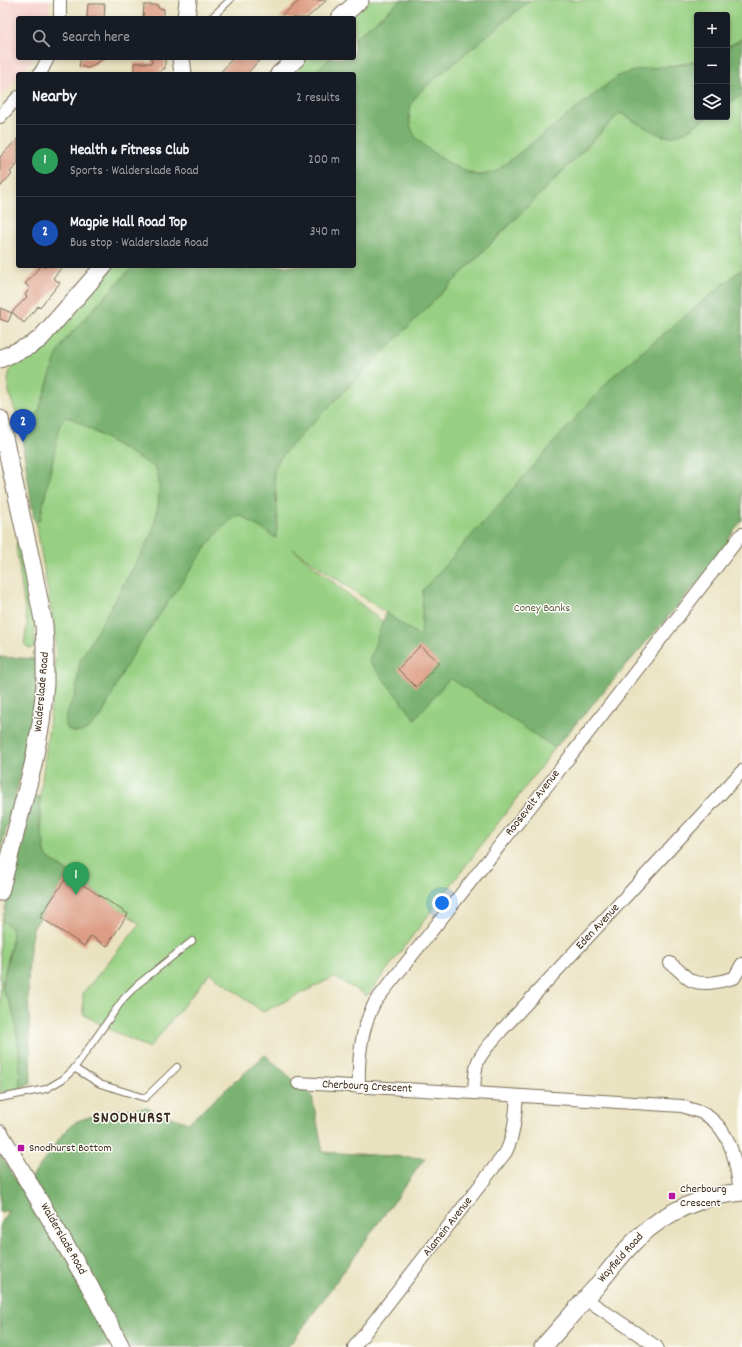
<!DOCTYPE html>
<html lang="en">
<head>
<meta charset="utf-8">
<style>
  body { margin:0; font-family:Dekko,sans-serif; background:#20242c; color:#f1f3f6 }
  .controls { position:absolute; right:12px; top:12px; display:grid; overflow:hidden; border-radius:4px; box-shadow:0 2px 6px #0003 }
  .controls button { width:36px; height:36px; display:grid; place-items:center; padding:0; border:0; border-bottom:1px solid #363941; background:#171b24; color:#f1f3f6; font:20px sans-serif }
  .you { position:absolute; left:442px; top:903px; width:14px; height:14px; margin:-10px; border:3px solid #fff; border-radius:50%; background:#1a73e8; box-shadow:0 0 0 6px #1a73e833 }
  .badge { display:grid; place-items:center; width:26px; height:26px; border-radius:50%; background:#0f766e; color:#fff; font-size:13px; font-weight:700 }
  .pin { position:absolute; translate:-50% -33px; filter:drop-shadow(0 1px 2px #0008) }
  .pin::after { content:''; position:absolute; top:21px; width:14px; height:12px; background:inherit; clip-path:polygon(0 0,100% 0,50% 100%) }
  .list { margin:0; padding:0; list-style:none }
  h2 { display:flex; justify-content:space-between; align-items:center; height:52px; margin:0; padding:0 16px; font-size:17px }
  h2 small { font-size:13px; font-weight:400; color:#9ea1a6 }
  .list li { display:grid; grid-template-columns:26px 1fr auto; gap:12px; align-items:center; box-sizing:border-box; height:72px; padding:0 16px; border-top:1px solid #363941 }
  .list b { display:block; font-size:15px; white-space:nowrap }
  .list p { margin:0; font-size:13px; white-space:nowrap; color:#9ea1a6 }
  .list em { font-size:13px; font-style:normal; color:#9ea1a6 }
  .icon { flex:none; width:22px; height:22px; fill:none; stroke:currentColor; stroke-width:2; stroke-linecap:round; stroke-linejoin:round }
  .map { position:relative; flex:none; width:742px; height:1347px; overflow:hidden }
  .search { position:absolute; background:#171b24; box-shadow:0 2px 6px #0003; left:16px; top:16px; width:340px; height:44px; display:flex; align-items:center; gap:10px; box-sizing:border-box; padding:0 14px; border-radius:4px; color:#9ea1a6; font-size:15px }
  .panel { position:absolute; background:#171b24; box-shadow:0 2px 6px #0003; left:16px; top:72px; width:340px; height:196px; border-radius:4px }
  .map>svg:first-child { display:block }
</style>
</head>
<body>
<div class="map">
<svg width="742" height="1347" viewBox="0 0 742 1347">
  <rect width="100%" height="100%" fill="#fdfcf7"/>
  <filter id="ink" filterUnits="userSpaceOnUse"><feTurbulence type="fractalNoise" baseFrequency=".025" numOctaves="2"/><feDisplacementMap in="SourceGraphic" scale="8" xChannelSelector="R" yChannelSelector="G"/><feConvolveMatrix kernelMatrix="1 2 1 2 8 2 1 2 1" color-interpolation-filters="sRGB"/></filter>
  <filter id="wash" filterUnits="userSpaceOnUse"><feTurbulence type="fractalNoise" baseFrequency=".012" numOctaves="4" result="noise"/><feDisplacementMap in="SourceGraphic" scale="16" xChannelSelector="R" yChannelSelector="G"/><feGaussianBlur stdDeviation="0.9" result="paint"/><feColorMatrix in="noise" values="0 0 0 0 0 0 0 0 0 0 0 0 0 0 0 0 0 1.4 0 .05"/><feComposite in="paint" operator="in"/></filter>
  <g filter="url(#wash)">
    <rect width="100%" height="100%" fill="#e9e2c0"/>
    <!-- built -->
    <path fill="#f7d0cb" d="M 0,0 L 49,0 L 49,18 L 18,18 L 18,58 L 33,58 L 21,74 L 18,74 L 18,77 L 0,98 Z"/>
    <!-- green -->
    <path fill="#98d083" stroke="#6a7d50" d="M 366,0 L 401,0 L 354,39 L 354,18 L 346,18 Z
      M 530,0 L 742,0 L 742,39 L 727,47 L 727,15 L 697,15 L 697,61 L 618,76 L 495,172 C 490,173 484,175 480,175 C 464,175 424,149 415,136 C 410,129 408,117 410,109 C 411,100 419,93 425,87 Z
      M 301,58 L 331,58 L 312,74 L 284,74 Z
      M 742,95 L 742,269 L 613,376 L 421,637 L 293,549 L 410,644 L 508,712 L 555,748 L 367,996 L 334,977 L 263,1012 L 210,973 L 149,1048 L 103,1026 L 83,1014 L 83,993 L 140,924 L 46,856 L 42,837 L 40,797 L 52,702 L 56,648 L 53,622 L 36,522 L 40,519 L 27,429 L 22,428 C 16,408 0,386 13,365 L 50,339 L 114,266 L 133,266 L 65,340 L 39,410 L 27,428 L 66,417 L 73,419 L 226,509 L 489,246 L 620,113 L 663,136 L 683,133 L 707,117 L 727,117 L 727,104 Z
      M 17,541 L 19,545 L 22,565 L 26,578 L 34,616 L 35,646 L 30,649 L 24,644 L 27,624 L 16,546 Z
      M 2,921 C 9,925 12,928 13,936 L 2,983 L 5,996 L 10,1004 L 15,1020 L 19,1050 L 20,1088 L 0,1092 L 0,929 Z"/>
    <!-- forest -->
    <path fill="#7ab271" stroke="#5a6e48" d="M 401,0 L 530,0 L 425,87 C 419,93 411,100 410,109 C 408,117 410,129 415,136 C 424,149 464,175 480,175 C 484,175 490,173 495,172 L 618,76 L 641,69 L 688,64 L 697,61 L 697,117 L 707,117 C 696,124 686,133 674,136 C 660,140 633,119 620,113 L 302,434 L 280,458 L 274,470 L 278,519 L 276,538 L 240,515 L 231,520 L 219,531 L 206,547 L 141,642 L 125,668 L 101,717 L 88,729 L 81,732 L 72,732 L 67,728 L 65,722 L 70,705 L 75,696 L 80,661 L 151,536 C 157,514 163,490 156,468 L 73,419 L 66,417 L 61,422 L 59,428 C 54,459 46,489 40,520 L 36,522 L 34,519 L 33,513 L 23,445 L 24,431 L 39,410 L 56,357 L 65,340 L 133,266 L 354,266 L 354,74 L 312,74 L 331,58 L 354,58 L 354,39 Z
      M 742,39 L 742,95 L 727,104 L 727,47 Z
      M 742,269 L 742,520 L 728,539 L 729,546 L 555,748 L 450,678 L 415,719 L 369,661 L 386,613 L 421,637 L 423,590 L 613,376 Z
      M 0,657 L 38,659 L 35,709 L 24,762 L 0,853 Z
      M 36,796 L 40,797 L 40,822 L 46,856 L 69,873 L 33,929 L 29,959 L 28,984 L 31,1083 L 20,1088 L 19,1050 L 15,1020 L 10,1004 L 2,989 L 13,936 C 12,928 9,925 2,921 L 33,799 Z
      M 265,1055 L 312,1096 L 323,1152 L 425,1158 L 294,1340 L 286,1347 L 0,1347 L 0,1223 L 9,1210 L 0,1212 L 0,1154 L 22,1191 L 64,1132 L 77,1121 L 98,1114 L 118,1110 L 147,1108 L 188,1123 Z"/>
    <g id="blocks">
      <!-- building -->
      <path fill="#dd9c84" d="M 300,0 L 327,0 L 307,18 L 279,18 Z
        M 88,4 L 105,4 L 104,18 L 87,18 Z
        M 144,5 L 158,5 L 158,8 L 164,9 L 164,18 L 143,18 Z
        M 81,58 L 105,58 L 88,68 L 79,66 Z
        M 151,58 L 165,58 L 165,69 L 161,69 L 161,74 L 134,74 L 134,63 L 152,63 Z
        M 233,58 L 261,58 L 247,74 L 219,74 Z
        M 18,138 L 18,164 L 10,172 L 12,174 L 0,187 L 0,157 Z
        M 41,266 L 63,266 L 53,278 L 60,283 L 39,308 L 38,306 L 24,323 L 12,312 L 27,297 L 25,295 L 30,288 L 25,284 Z
        M 0,308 L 12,313 L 8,322 L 0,319 Z
        M 420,646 L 439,663 L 416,687 L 398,669 Z
        M 68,875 L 128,914 L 107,946 L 91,936 L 84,946 L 40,917 Z"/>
    </g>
  </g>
  <g filter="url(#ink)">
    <use href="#blocks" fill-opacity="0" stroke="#786a57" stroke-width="1"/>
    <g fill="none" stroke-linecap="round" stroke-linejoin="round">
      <!-- lane casing -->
      <g stroke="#786a57" stroke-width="8">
        <path id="lane" d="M 211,18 L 230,0
          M 74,1068 L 100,1084 L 145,1098 L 177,1067
          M 0,1098 L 46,1089 L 63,1079 L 73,1070 L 124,998 L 137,985 L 192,941"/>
      </g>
      <!-- street casing -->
      <g stroke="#786a57" stroke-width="14">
        <path id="street" d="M 60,18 L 60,0
          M 39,74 L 42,70 L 48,58
          M 0,117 L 18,97
          M 670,963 C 676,967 686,978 692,981 C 706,986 721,981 734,978 L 742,964
          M 298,1083 L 474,1093 L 682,1106 C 687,1108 694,1110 700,1112 C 731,1126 736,1162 740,1192
          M 359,1087 C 358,1059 361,1028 375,1002 L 551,781 L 742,534
          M 474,1093 C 475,1082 474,1071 478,1061 C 483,1050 493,1041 501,1031 L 742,771
          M 586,1299 L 657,1347
          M 354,1347 L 506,1152 C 515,1133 515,1117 517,1096"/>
      </g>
      <!-- secondary casing -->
      <g stroke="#786a57" stroke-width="19">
        <path id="secondary" d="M 186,18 L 188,0
          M 340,18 L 360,0
          M 181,58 L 183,74
          M 279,74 L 297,58
          M 0,359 L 31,345 L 40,339 L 104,266
          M 0,419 L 33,569 L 44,625 L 45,646 L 45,684 L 41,723 L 33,765 L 0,892
          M 0,1134 L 89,1285 L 121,1347
          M 543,1347 C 561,1327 578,1307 596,1287 C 609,1271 622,1253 638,1238 C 666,1211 703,1196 742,1192"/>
      </g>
      <!-- lane -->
      <use href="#lane" stroke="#fff" stroke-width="6"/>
      <!-- street -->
      <use href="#street" stroke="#fff" stroke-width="12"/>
      <!-- secondary -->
      <use href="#secondary" stroke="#fff" stroke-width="17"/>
    </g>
  </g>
  <!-- markers -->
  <g fill="#b5179e" stroke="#fdfcf7" stroke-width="1.5">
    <rect x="17" y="1144" width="8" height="8" rx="2"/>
    <rect x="668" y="1192" width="8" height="8" rx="2"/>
  </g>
  <g text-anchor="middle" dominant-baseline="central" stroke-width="3" stroke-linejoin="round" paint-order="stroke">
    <!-- park labels -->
    <g font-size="12" fill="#575c3c" stroke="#fdfcf7">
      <text x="542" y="608">Coney Banks</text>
    </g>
    <!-- street labels -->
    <g font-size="12" fill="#3b2a1e" stroke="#fdfcf7">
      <text transform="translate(42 692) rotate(-85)">Walderslade Road</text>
      <text transform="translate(533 803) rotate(-52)">Roosevelt Avenue</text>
      <text transform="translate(598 927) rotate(-47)">Eden Avenue</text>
      <text transform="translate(367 1087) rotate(3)">Cherbourg Crescent</text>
      <text transform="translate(448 1227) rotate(-52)">Alamein Avenue</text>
      <text transform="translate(63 1239) rotate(60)">Walderslade Road</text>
      <text transform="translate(621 1258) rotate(-48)">Wayfield Road</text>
    </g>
    <!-- poi labels -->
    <g font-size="12" fill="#3b2a1e" stroke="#fdfcf7" text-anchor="start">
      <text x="29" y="1148">Snodhurst Bottom</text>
      <text x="680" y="1189">Cherbourg<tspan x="680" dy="14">Crescent</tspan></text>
    </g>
    <!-- district labels -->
    <g font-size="16" font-weight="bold" letter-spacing="1" fill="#3b2a1e" stroke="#fdfcf7">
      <text x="132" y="1118">SNODHURST</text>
    </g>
  </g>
</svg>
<div class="controls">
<button>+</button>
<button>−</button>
<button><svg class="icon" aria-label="layers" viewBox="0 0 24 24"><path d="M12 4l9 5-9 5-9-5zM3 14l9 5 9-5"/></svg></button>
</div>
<div class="you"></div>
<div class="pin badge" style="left:76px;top:895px;background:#2e9e5b">1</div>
<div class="pin badge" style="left:23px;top:442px;background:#1a4fb4">2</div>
<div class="search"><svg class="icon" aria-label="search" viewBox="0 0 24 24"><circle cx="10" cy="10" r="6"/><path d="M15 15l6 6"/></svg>Search here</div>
<section class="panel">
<h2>Nearby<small>2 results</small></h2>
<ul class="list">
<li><span class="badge" style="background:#2e9e5b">1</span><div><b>Health &amp; Fitness Club</b><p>Sports · Walderslade Road</p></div><em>200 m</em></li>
<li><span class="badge" style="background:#1a4fb4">2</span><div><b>Magpie Hall Road Top</b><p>Bus stop · Walderslade Road</p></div><em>340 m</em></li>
</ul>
</section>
</div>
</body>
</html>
